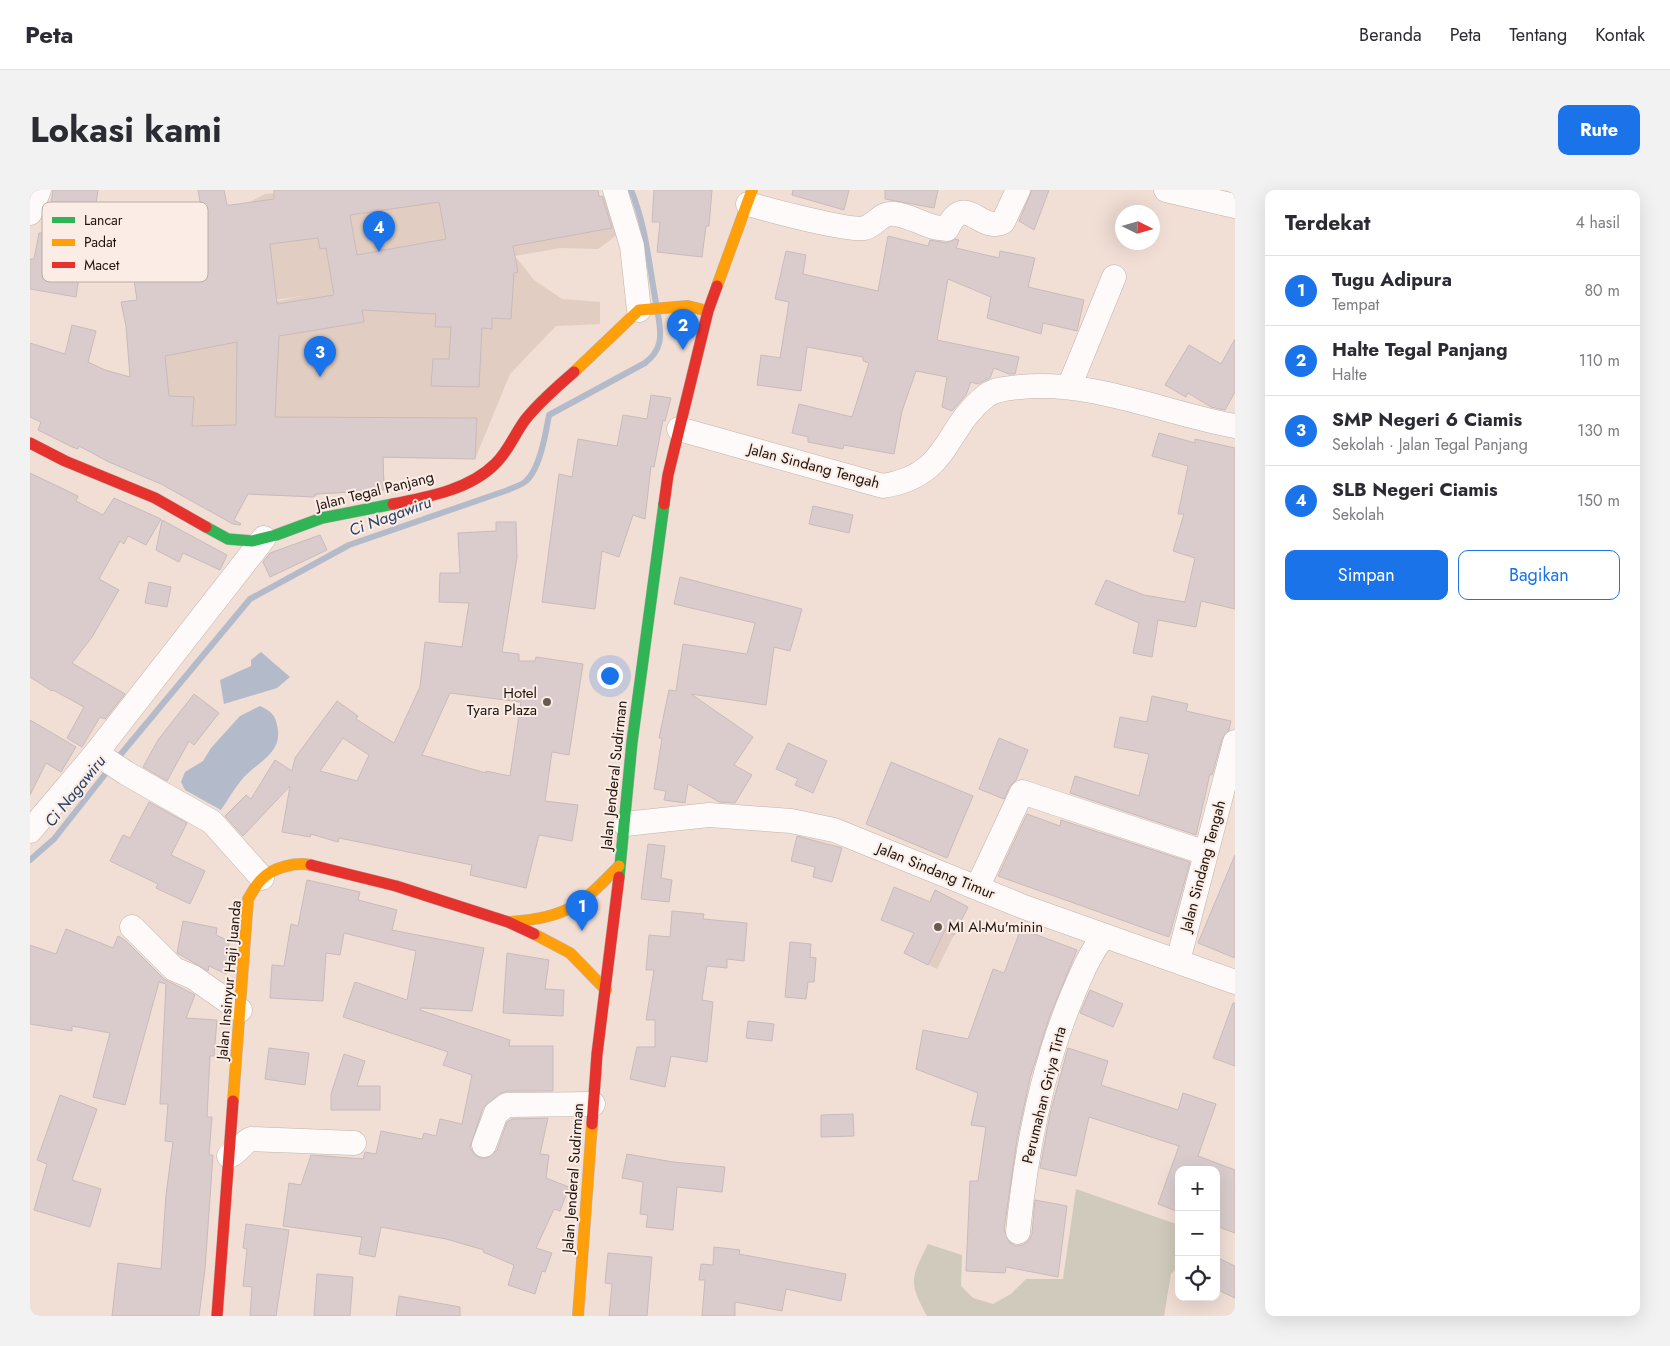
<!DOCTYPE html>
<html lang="id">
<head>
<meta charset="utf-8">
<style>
  body { margin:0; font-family:Jost,sans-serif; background:#f2f2f3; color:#2b2b33 }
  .controls { position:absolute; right:15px; bottom:15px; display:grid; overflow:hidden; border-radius:10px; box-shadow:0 5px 20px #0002 }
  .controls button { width:45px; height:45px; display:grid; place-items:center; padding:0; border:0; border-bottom:1px solid #e1e1e2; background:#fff; color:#2b2b33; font:25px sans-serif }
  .compass { position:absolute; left:1085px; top:15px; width:45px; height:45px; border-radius:50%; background:#fff; box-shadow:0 5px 20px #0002; rotate:95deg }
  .you { position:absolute; left:579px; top:485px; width:18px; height:18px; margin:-12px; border:4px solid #fff; border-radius:50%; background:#1a73e8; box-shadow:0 0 0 8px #1a73e833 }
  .badge { display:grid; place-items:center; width:32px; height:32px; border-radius:50%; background:#1a73e8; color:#fff; font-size:16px; font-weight:700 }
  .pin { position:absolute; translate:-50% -41px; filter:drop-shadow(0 1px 2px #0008) }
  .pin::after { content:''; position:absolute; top:26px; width:18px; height:15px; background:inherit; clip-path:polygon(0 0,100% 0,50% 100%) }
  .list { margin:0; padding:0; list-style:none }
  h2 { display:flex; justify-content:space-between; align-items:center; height:65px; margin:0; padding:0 20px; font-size:21px }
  h2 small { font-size:16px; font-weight:400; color:#7c7c81 }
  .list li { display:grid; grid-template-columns:32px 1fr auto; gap:15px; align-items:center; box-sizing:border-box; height:70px; padding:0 20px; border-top:1px solid #e1e1e2 }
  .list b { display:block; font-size:19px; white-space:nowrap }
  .list p { margin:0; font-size:16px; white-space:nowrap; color:#7c7c81 }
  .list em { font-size:16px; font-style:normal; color:#7c7c81 }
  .actions { display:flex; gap:10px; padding:15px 20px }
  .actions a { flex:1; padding:11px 0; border:1px solid #1a73e8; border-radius:10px; text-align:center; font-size:18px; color:#1a73e8 }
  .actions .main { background:#1a73e8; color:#fff }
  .icon { flex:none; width:28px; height:28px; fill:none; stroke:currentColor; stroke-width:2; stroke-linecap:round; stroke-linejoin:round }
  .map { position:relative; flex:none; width:1205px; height:1126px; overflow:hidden; border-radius:10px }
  header { display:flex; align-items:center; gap:30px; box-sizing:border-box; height:70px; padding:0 25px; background:#fff; border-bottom:1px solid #e1e1e2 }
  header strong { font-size:24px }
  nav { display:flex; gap:28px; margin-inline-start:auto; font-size:18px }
  .intro { display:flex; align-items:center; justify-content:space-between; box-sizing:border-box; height:120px; padding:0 30px }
  h1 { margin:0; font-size:35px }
  .button { padding:12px 22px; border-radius:10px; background:#1a73e8; color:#fff; font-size:18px; font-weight:700 }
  main { display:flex; gap:30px; padding:0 30px }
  aside { flex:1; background:#fff; border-radius:10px; box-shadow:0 5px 20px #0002 }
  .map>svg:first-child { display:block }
</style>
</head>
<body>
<header>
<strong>Peta</strong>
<nav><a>Beranda</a><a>Peta</a><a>Tentang</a><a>Kontak</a></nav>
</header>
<div class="intro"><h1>Lokasi kami</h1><a class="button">Rute</a></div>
<main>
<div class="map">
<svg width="1205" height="1126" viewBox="0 0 1205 1126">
  <rect width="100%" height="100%" fill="#f1ded5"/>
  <!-- education -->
  <path fill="#e1cdc1" d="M 287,0 L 568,0 L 570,7 L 581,5 L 588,44 L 568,59 L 530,58 L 485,66 L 504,90 L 532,109 L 570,112 L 570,134 L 526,136 L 480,184 L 445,269 L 353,268 L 355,301 L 290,304 L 284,307 L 224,305 L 220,299 L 101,191 L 96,138 L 134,134 L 273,106 L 172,120 L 218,13 L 235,4 Z
    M 905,700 L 938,717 L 907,779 L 874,763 Z"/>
  <!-- green -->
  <path fill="#cfcabb" d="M 1046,999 L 1149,1035 L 1149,1076 L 1141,1084 L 1134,1126 L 897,1126 C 878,1092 881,1088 898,1054 L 932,1065 L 931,1096 L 943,1108 L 963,1114 L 981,1104 L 996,1089 L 1033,1089 Z"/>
  <!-- water -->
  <path fill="#b3bac9" d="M 231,462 L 260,487 L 247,498 L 194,514 L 190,490 L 221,476 L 221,470 Z
    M 230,516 C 240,521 245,524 247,535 C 254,562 229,571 214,587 C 205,597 198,610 191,620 L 155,600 L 151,592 L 155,582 L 173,571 L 181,558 L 210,526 Z"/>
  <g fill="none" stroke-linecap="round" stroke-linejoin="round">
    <!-- stream -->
    <path stroke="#b3bac9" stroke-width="6" d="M 601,0 C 616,36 619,75 626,113
      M 86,570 L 220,409 L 319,355 L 478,300 C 484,297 492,295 496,291 C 510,279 516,242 519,225 L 615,173 C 632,160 632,146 628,125
      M 0,670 L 24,649 L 80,578"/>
  </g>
  <!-- building -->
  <path fill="#dacccc" stroke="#c9bbbb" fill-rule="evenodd" d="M 23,0 L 68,0 L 57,76 L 51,75 L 46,107 L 0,99 L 0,69 L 4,69 L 9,43 L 12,43 L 16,19 L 20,20 Z
    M 168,0 L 194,0 L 197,15 L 201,15 L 244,9 L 244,0 L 568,0 L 569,7 L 572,6 L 582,38 L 483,56 L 488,82 L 484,83 L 481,129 L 462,128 L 462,139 L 452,138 L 449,197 L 401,196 L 403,169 L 419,169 L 421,137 L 405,137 L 406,124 L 332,120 L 334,132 L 249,146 L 245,227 L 447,228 L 445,269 L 353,267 L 354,299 L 342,301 L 285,304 L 284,307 L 218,304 L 204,330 L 211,334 L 210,335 L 203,334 L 131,294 L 79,272 L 49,256 L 48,259 L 42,257 L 8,240 L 11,232 L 0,227 L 0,153 L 35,164 L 42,135 L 66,141 L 58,172 L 75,180 L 100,187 L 96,136 L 91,112 L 107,110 L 103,84 L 144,78 L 136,22 L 171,17 ZM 409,12 L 416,49 L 327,65 L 320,25 ZM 288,48 L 290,59 L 296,58 L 304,105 L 247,114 L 240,54 ZM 207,152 L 206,235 L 162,236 L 164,207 L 139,206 L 135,166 Z
    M 624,0 L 682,0 L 679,36 L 676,36 L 672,67 L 627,62 L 630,32 L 622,32 Z
    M 763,0 L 819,0 L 814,20 L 762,5 Z
    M 855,0 L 908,0 L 904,18 L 855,9 Z
    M 1002,0 L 1019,0 L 1004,40 L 989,31 Z
    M 858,46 L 898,56 L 900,50 L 916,53 L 925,49 L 929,50 L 926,58 L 969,68 L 970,61 L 1005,68 L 998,97 L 1054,110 L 1047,141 L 1013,133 L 1011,144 L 957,128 L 961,107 L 918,89 L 907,150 L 989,167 L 985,184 L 979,184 L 964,178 L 960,188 L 948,194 L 941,192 L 936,205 L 922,221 L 912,217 L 917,187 L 886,181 L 872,221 L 864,264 L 814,255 L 813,259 L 778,252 L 778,247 L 762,243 L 769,214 L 822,227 L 839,173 L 833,171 L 833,167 L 777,157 L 771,201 L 727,195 L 731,165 L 750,168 L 759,112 L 745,109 L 756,61 L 776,65 L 773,84 L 848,101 Z
    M 1205,149 L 1205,202 L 1195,220 L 1181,217 L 1158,203 L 1156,207 L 1135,195 L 1159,155 L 1191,174 Z
    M 621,205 L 641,208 L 635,231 L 633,230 L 624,277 L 621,276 L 615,329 L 603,325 L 589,367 L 572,361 L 565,419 L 512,412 L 529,284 L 542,287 L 548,249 L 587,256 L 593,225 L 617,229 Z
    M 1129,243 L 1165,253 L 1165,249 L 1205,258 L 1205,419 L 1171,411 L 1166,437 L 1128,430 L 1122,467 L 1103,463 L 1109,433 L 1065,414 L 1076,390 L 1114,405 L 1155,412 L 1165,368 L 1143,361 L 1154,324 L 1148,324 L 1158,276 L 1122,266 Z
    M 0,283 L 48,306 L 46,311 L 73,325 L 84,308 L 131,329 L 116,355 L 98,346 L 94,354 L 90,351 L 69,389 L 89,400 L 62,447 L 42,473 L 95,504 L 75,529 L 70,527 L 52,557 L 37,548 L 54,517 L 23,500 L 22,501 L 0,487 Z
    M 783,316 L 823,325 L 819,343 L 779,334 Z
    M 132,330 L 197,365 L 190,380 L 153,363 L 149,372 L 126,360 Z
    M 466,332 L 486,332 L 487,367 L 472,462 L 489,464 L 489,471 L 505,471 L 506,467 L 553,474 L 539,565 L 522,562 L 515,611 L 548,615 L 542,651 L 509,645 L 496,698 L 440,685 L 442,675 L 309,648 L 308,652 L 281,644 L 280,647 L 252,642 L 260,596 L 213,646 L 195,626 L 216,605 L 221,609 L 245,570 L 262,581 L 265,568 L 307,511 L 328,526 L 326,529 L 364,553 L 390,497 L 395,452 L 432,457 L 439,413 L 409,412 L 410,383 L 430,383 L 428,343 L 466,341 ZM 420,503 L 491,512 L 480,586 L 456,581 L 456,583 L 392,565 ZM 313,548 L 339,565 L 327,591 L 290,581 Z
    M 290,345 L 297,360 L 240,387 L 233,372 L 240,363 Z
    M 650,387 L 772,419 L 760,461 L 744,457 L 736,515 L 661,504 L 723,547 L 704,575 L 722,585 L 705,613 L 689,612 L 658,594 L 655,613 L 634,610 L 636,601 L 624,599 L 632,548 L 629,548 L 639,500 L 646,501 L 653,454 L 717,464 L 725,433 L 644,414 Z
    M 119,392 L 141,397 L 137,417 L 115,413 Z
    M 164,504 L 189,523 L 164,555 L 159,551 L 137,591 L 113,577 L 128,550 Z
    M 1122,506 L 1158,514 L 1156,521 L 1201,531 L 1199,540 L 1192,549 L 1182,585 L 1180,584 L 1166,645 L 1040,603 L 1045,586 L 1109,606 L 1119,564 L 1084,557 L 1090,527 L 1117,532 Z
    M 0,530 L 46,557 L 31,582 L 16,573 L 0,605 Z
    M 969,548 L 998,560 L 986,590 L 980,596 L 974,609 L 949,599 Z
    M 758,553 L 797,571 L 783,603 L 765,595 L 768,589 L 746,579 Z
    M 861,572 L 943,606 L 917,668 L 836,634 Z
    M 119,612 L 157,633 L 141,665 L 175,681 L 160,714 L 126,698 L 128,694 L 80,671 L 93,645 L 100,648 Z
    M 997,624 L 1030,636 L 1031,630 L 1160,672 L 1139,747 L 968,686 Z
    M 767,646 L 812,658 L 802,692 L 783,687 L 785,677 L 761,671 Z
    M 618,654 L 635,656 L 631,688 L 642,690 L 639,712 L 611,709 Z
    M 1205,665 L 1205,768 L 1168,753 Z
    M 277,690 L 330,702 L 328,710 L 367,720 L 362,740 L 454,758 L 442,821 L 391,818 L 390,820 L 480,850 L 479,856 L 523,856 L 523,901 L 477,901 L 469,904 L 453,918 L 440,957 L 444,964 L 450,968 L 457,968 L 467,960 L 477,932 L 482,929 L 518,928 L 510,964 L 519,965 L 516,988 L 539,997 L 530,1021 L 524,1019 L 506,1058 L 522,1063 L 515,1082 L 512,1081 L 505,1104 L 478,1095 L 484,1075 L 453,1062 L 454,1060 L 416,1049 L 351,1037 L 345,1067 L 329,1064 L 332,1047 L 253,1036 L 259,993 L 271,995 L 281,965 L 333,969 L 335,962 L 346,964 L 351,941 L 392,949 L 394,943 L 406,946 L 410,929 L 432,934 L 442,885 L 413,875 L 418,862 L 313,827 L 325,792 L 377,810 L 386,761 L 314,743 L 310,765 L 296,763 L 293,811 L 240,808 L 242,775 L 254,776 L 261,734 L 268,736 Z
    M 864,697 L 900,712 L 905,700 L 938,717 L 924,745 L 915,740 L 898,775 L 874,763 L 884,743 L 851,730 Z
    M 642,721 L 674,724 L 673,729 L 717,733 L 714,771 L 697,769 L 697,778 L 677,776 L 672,810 L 683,812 L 677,872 L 641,866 L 635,897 L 600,889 L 607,857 L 625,857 L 625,830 L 616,830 L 624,780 L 616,780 L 619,745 L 640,747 Z
    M 153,731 L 187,738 L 186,745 L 199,751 L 196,784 L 179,776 L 178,781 L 147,763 Z
    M 36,739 L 83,758 L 88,746 L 95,750 L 134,789 L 165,805 L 156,828 L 187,830 L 184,866 L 180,866 L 177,927 L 182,927 L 179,965 L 183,965 L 175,1079 L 169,1126 L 82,1126 L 88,1073 L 131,1079 L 136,1005 L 143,952 L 135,951 L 138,914 L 130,914 L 136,794 L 129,792 L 95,915 L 63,907 L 80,843 L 42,836 L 42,841 L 0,834 L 0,755 L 26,764 Z
    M 991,739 L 1047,760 L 1019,828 L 1000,888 L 987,949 L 974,1040 L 980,1053 L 986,1056 L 993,1055 L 999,1050 L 1002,1044 L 1005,1010 L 1037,1016 L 1028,1087 L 976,1077 L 975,1083 L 936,1081 L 940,991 L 948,991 L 956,937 L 941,935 L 948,903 L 886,879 L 893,840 L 938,849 L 963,779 L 974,783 Z
    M 760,752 L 781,754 L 780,767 L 786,768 L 784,792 L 778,792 L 776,809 L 755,807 Z
    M 477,763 L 519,770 L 515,799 L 534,800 L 533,826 L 473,823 Z
    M 1060,800 L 1093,814 L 1083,837 L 1050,823 Z
    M 1203,813 L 1205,813 L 1205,876 L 1183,868 Z
    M 718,831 L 744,834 L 742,851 L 716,848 Z
    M 239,858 L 279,863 L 275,895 L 235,889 Z
    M 1038,858 L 1078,871 L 1071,895 L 1148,920 L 1153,903 L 1186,914 L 1168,966 L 1205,980 L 1205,1043 L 1186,1036 L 1186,980 L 1149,980 L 1149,1022 L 1128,1014 L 1149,956 L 1059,927 L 1046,986 L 1010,978 L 1020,924 Z
    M 314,864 L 335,871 L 327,896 L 350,896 L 350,920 L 301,920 L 301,904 Z
    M 30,905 L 67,919 L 42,990 L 71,999 L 60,1037 L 4,1020 L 17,974 L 7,970 Z
    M 823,924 L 824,946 L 791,947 L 791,925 Z
    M 597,964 L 643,972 L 695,977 L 692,1002 L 647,997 L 643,1040 L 616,1037 L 618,1025 L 610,1024 L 613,992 L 592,988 Z
    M 216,1034 L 259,1040 L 246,1126 L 220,1126 L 222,1097 L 213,1096 L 217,1059 L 213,1058 Z
    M 684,1057 L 710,1060 L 709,1064 L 816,1084 L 811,1111 L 756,1099 L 752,1121 L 705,1112 L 705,1126 L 672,1126 L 675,1090 L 669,1090 L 671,1074 L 683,1075 Z
    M 578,1063 L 622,1067 L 617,1126 L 579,1126 L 582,1094 L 575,1093 Z
    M 1186,1067 L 1205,1076 L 1205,1108 L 1186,1099 Z
    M 287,1084 L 323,1087 L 320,1126 L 284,1126 Z
    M 369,1106 L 430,1117 L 430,1126 L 366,1126 Z"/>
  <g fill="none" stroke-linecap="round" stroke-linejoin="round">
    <!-- street casing -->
    <g stroke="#c1b3ac" stroke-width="25">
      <path id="street" d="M 585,0 L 602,56 L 609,120
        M 1136,0 L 1205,16
        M 718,14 C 736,19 821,42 835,38 C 847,34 851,22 865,24 C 883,26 898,39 917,39 C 935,0 950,44 973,32 L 988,0
        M 0,23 L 9,0
        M 1039,197 L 1084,87
        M 649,239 L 853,296 C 921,285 912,240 957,205 C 966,199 980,198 990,197 C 1065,190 1133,223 1205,236
        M 66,563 L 96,583 L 182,632 L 232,688
        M 595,634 L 679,625 L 761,631 L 804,640 L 994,717 L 1205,792
        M 0,641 L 66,563 L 234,348
        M 947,698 L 992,602 L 1176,663
        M 102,737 L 144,779 L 163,787 L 210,820
        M 1148,771 L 1205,552
        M 454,955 L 466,923 L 477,915 L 563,914
        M 199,966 C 209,962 212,953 221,949 L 324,953
        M 988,1042 C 996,961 1011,880 1043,804 C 1052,783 1059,765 1073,747"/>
    </g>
    <!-- fast casing -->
    <g stroke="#c1b3ac" stroke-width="12">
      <path id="fast" d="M 176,337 L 198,349 L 222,351 L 246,345 L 292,328 L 363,314
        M 589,687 L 602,552 L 634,314"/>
    </g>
    <!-- slow casing -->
    <g stroke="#c1b3ac" stroke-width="12">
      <path id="slow" d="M 687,96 L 722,0
        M 544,182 L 609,120 L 658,116 L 678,121
        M 480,732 C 538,727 550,716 589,676
        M 504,744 L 540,763 L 576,800
        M 203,911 L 218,709 C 222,703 226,694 232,689 C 243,677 266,672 281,675
        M 548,1126 L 562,934"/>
    </g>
    <!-- jam casing -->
    <g stroke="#c1b3ac" stroke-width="12">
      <path id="jam" d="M 0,253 L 35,271 L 125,308 L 176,337
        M 363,314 C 397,307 439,300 465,274 C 478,262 484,245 495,230 C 509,212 527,197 544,182
        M 634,314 L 638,285 L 678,121 L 687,96
        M 281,675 L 366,696 L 478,732 L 504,744
        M 562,934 L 567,864 L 589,687
        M 187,1126 L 203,911"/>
    </g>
    <!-- street -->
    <use href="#street" stroke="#fdfaf9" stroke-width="24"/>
    <!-- fast -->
    <use href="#fast" stroke="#30b455" stroke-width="11"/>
    <!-- slow -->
    <use href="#slow" stroke="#ff9f0a" stroke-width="11"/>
    <!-- jam -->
    <use href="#jam" stroke="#e5322d" stroke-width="11"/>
  </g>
  <!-- markers -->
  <g fill="#685a53" stroke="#fbede6" stroke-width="2">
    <circle cx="517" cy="512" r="5"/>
    <circle cx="908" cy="737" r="5"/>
  </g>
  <g text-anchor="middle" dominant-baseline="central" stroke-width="4" stroke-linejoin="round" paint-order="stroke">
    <!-- street labels -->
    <g font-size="15" fill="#1e130d" stroke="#fbede6">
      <text transform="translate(784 276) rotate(15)">Jalan Sindang Tengah</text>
      <text transform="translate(345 301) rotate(-14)">Jalan Tegal Panjang</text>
      <text transform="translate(584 585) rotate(-84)">Jalan Jenderal Sudirman</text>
      <text transform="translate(1173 676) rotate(-75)">Jalan Sindang Tengah</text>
      <text transform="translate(906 681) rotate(22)">Jalan Sindang Timur</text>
      <text transform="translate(199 790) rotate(-85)">Jalan Insinyur Haji Juanda</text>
      <text transform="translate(1014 905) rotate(-76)">Perumahan Griya Tirta</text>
      <text transform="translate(543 988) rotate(-86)">Jalan Jenderal Sudirman</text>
    </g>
    <!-- poi labels -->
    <g font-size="15" fill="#1e130d" stroke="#fbede6" text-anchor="end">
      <text x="507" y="503">Hotel<tspan x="507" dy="17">Tyara Plaza</tspan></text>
      <text x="918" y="737" text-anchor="start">MI Al-Mu'minin</text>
    </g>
    <!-- water labels -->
    <g font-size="16" font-style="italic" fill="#264166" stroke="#fbede6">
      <text transform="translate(360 326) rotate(-20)">Ci Nagawiru</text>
      <text transform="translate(45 601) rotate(-51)">Ci Nagawiru</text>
    </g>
  </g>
  <!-- legend -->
  <rect x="12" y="12" width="166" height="80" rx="8" fill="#fbede6" stroke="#b9aca5" stroke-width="1"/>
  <rect x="22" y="27" width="23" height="6" fill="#30b455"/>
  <rect x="22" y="49" width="23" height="7" fill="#ff9f0a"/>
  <rect x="22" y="72" width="23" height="6" fill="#e5322d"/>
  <g font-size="14" fill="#1e130d">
    <text x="54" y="35">Lancar</text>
    <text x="54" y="57">Padat</text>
    <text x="54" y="80">Macet</text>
  </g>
</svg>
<div class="controls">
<button>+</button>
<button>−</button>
<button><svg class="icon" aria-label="locate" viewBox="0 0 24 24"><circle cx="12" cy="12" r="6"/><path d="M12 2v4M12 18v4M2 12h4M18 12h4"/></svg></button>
</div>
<svg class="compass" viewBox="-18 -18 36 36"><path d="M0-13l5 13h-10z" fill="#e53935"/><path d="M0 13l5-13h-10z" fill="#7c7c81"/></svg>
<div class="you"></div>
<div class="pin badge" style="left:552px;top:741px">1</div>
<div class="pin badge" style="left:653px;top:160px">2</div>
<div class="pin badge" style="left:290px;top:187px">3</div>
<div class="pin badge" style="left:349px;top:62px">4</div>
</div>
<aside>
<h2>Terdekat<small>4 hasil</small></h2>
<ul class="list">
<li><span class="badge">1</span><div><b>Tugu Adipura</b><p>Tempat</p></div><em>80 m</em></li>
<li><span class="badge">2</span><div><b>Halte Tegal Panjang</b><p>Halte</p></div><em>110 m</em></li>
<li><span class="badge">3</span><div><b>SMP Negeri 6 Ciamis</b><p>Sekolah · Jalan Tegal Panjang</p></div><em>130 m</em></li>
<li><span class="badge">4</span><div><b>SLB Negeri Ciamis</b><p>Sekolah</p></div><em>150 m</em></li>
</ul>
<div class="actions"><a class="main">Simpan</a><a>Bagikan</a></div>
</aside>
</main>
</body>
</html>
